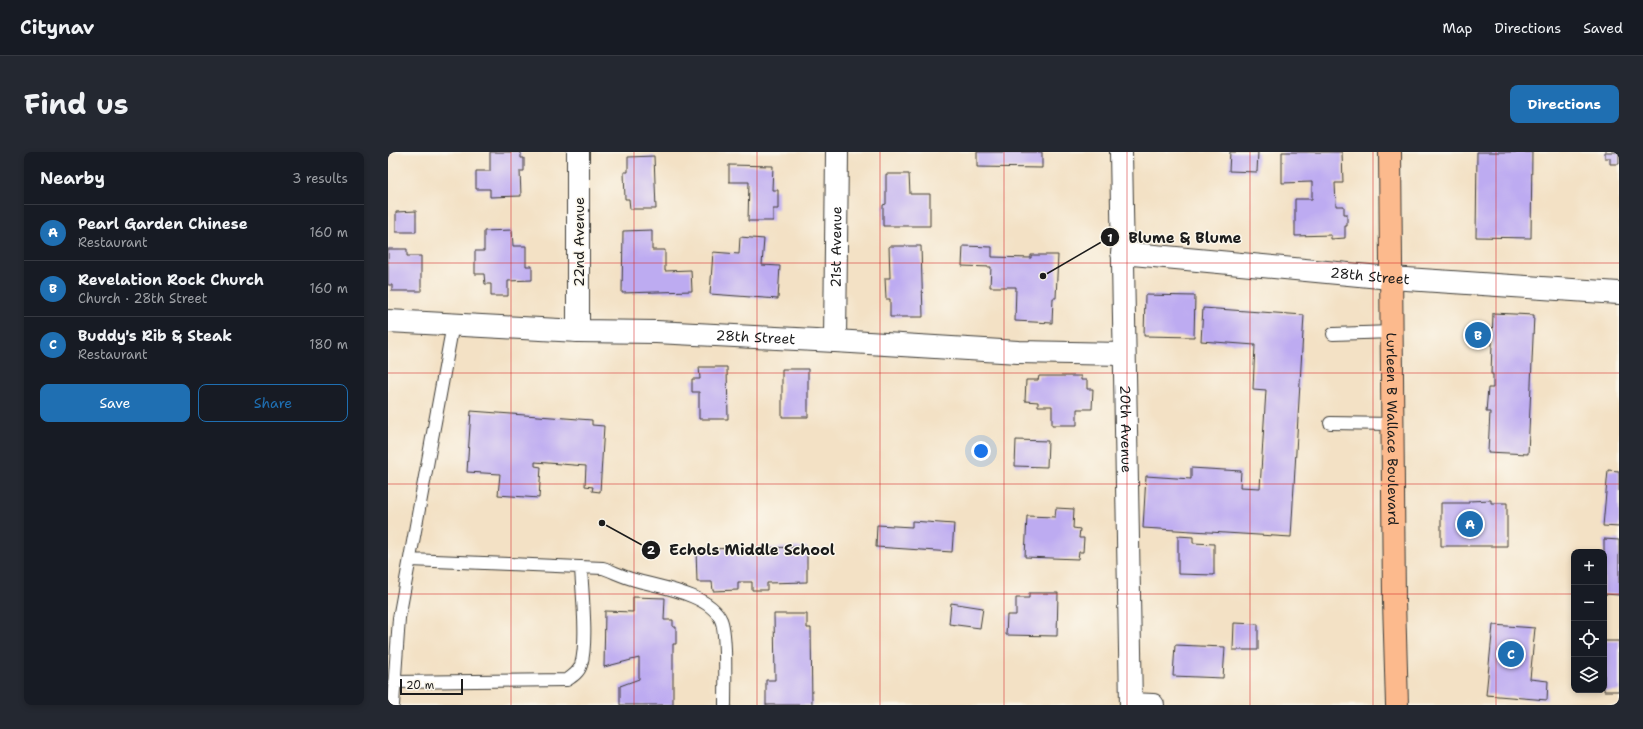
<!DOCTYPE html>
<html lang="en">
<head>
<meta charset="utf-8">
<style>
  body { margin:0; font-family:"Shantell Sans",sans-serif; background:#242831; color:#f1f3f6 }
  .controls { position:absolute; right:12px; bottom:12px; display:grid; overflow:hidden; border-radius:8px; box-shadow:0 2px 6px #0003 }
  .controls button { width:36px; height:36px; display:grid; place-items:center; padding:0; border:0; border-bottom:1px solid #363941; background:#171b24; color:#f1f3f6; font:20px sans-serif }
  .scale { position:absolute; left:12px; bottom:10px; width:63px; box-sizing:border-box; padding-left:4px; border:2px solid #1c1c1c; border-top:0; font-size:11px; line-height:14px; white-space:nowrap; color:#1c1c1c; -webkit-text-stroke:3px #fbf7ec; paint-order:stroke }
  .you { position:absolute; left:593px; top:299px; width:14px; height:14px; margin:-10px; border:3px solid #fff; border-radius:50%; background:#1a73e8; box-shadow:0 0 0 6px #1a73e833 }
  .badge { display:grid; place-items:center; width:26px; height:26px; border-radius:50%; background:#1f6fb2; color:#fff; font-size:13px; font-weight:700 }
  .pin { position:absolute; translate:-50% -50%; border:2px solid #fff; box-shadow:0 1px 4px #0006 }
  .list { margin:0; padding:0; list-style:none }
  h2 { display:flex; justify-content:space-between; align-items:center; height:52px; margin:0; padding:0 16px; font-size:17px }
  h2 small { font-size:13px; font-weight:400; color:#9ea1a6 }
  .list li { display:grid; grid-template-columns:26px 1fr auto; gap:12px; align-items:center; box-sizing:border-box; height:56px; padding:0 16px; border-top:1px solid #363941 }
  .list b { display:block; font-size:15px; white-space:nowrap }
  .list p { margin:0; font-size:13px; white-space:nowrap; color:#9ea1a6 }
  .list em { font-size:13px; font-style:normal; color:#9ea1a6 }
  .actions { display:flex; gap:8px; padding:12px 16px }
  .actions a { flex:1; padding:9px 0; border:1px solid #1f6fb2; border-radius:8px; text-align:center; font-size:14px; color:#1f6fb2 }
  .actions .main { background:#1f6fb2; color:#fff }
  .icon { flex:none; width:22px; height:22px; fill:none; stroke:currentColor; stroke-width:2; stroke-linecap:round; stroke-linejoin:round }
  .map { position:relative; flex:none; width:1231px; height:553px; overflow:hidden; border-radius:8px }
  header { display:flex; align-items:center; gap:24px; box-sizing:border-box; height:56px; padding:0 20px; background:#171b24; border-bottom:1px solid #363941 }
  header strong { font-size:19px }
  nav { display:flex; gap:22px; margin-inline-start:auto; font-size:14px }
  .intro { display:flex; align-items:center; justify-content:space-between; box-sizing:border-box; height:96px; padding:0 24px }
  h1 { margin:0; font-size:28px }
  .button { padding:10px 18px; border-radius:8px; background:#1f6fb2; color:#fff; font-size:14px; font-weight:700 }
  main { display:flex; gap:24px; padding:0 24px }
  aside { flex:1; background:#171b24; border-radius:8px; box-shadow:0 2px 6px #0003 }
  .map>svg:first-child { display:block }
</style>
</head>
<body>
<header>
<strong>Citynav</strong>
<nav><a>Map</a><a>Directions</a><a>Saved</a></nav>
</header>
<div class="intro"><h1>Find us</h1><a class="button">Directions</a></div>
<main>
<aside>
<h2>Nearby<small>3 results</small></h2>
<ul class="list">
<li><span class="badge">A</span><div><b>Pearl Garden Chinese</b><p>Restaurant</p></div><em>160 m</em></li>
<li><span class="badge">B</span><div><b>Revelation Rock Church</b><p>Church · 28th Street</p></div><em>160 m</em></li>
<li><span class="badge">C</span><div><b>Buddy's Rib &amp; Steak</b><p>Restaurant</p></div><em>180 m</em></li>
</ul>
<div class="actions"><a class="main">Save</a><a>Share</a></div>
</aside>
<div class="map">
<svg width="1231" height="553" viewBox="0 0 1231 553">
  <rect width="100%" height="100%" fill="#fbf7ec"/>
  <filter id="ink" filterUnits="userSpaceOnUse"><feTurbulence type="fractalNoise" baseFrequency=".025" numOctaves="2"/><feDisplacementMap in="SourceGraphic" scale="8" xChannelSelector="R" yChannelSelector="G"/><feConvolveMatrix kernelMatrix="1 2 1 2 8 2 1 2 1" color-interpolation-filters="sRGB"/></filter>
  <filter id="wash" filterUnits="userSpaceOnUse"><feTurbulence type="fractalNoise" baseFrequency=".012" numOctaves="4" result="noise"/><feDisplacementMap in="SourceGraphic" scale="16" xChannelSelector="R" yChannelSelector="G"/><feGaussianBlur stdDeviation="0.9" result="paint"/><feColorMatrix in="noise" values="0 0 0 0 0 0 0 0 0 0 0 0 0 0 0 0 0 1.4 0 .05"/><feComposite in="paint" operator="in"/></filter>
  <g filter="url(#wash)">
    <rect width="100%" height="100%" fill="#f3e1c5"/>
    <g id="blocks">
      <!-- building -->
      <path fill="#bdabf1" d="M 102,0 L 133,0 L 133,6 L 136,6 L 136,19 L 132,19 L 133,44 L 102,45 L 102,37 L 88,37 L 88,19 L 102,19 Z
        M 589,0 L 654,0 L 654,16 L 589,15 Z
        M 842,0 L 870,0 L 869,20 L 841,19 Z
        M 894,0 L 954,0 L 955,31 L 947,31 L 948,54 L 956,54 L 956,62 L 959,62 L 959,74 L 957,74 L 957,86 L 943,87 L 943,83 L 907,84 L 907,47 L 924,47 L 924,30 L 894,31 Z
        M 1089,0 L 1144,0 L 1143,86 L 1088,85 Z
        M 1217,0 L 1231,0 L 1231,12 L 1222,12 L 1222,6 L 1217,6 Z
        M 266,4 L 268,57 L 242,57 L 241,47 L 237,47 L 236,20 L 240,20 L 240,5 Z
        M 341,13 L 385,14 L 384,38 L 390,38 L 390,57 L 385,57 L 385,69 L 360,69 L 361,30 L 341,30 Z
        M 498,22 L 521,22 L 522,42 L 542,42 L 542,74 L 495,74 L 495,53 L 498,52 Z
        M 28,59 L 28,80 L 8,80 L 8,60 Z
        M 124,78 L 125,94 L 138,94 L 138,114 L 144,114 L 144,128 L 120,129 L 120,144 L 103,144 L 103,132 L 97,132 L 96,122 L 87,122 L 87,99 L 96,99 L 96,79 Z
        M 264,78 L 264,98 L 277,98 L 277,119 L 303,118 L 304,139 L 234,141 L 235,79 Z
        M 352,85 L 376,87 L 374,113 L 392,114 L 390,147 L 322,142 L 325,100 L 351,102 Z
        M 501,94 L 533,94 L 535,165 L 502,165 L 502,147 L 498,147 L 497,126 L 502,126 Z
        M 575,94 L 604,95 L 604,105 L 643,106 L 643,103 L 670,103 L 668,146 L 665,146 L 664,171 L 627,169 L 628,135 L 602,135 L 603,115 L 574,114 Z
        M 0,97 L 19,97 L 19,104 L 33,104 L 33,139 L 4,139 L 4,133 L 0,133 Z
        M 757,143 L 807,144 L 806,185 L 756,184 Z
        M 815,156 L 916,163 L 903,385 L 755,376 L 758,324 L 803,327 L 803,316 L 853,319 L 852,335 L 872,336 L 878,238 L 865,237 L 867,193 L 813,189 Z
        M 1105,161 L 1146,163 L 1140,302 L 1100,300 L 1102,260 L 1098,260 L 1100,236 L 1105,236 L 1105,222 L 1103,222 Z
        M 311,215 L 339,215 L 340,267 L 311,267 L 311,240 L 304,240 L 304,227 L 312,227 Z
        M 394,217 L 420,217 L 420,265 L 394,265 Z
        M 651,224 L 693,224 L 693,228 L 699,228 L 699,237 L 705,237 L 704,257 L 689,257 L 689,273 L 664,273 L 664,254 L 650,254 L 650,250 L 637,249 L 638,228 L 650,228 Z
        M 83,259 L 204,268 L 204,273 L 216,274 L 212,340 L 204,339 L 205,335 L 197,334 L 198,314 L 147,310 L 147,314 L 153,315 L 151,346 L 110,343 L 112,322 L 79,320 Z
        M 628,288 L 660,289 L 659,315 L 627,314 Z
        M 1220,318 L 1231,319 L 1231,375 L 1215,374 Z
        M 1103,348 L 1103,351 L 1119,351 L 1119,394 L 1053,394 L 1053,351 L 1081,351 L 1081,349 Z
        M 668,356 L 686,357 L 685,376 L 692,377 L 691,386 L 696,386 L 695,400 L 691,400 L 690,407 L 637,405 L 639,364 L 667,365 Z
        M 524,369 L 566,372 L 564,400 L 488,395 L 489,373 L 524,375 Z
        M 790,384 L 805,385 L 805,391 L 826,392 L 826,423 L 790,422 Z
        M 1216,387 L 1231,388 L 1231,443 L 1216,442 Z
        M 419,395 L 419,430 L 379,431 L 379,438 L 364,438 L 364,430 L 350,430 L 350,438 L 325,439 L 324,430 L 309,430 L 308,397 Z
        M 641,441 L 670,441 L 669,484 L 618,483 L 619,463 L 628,463 L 628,446 L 641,446 Z
        M 245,445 L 277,446 L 276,468 L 285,468 L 285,475 L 288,475 L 288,492 L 285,492 L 285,553 L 232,553 L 232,534 L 251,527 L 251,506 L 216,515 L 217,459 L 245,460 Z
        M 563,451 L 595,456 L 592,476 L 561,472 Z
        M 386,462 L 419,462 L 419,476 L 423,476 L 424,553 L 378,553 L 378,528 L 387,528 Z
        M 846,471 L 870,472 L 870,498 L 845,498 Z
        M 1105,473 L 1147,476 L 1142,527 L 1160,529 L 1159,548 L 1098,543 Z
        M 1216,489 L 1231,489 L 1231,539 L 1216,539 Z
        M 787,493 L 837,495 L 835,526 L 785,524 Z"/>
    </g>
  </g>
  <g filter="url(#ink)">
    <use href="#blocks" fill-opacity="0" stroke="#3c3a35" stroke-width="1"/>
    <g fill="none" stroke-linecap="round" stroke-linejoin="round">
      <!-- service casing -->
      <g stroke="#3c3a35" stroke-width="14">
        <path id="service" d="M 945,182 L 1004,180
          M 942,271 L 1004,272
          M 22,408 L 215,416 C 226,420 236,425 247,428 C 271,435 322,442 333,468 C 339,481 337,535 337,553
          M 6,530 L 179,528 C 185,524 191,520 193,513 C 200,490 194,440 193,415
          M 5,553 L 11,466 L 65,172"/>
      </g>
      <!-- minor casing -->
      <g stroke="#3c3a35" stroke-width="24">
        <g id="minor">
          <path id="s1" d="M 733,0 L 743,553"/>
          <path id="s2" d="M 734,101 L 1003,126 L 1231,141"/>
          <path id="s3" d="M 0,169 L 190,179 L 268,180 L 447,189 L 630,200 L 735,202"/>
          <path d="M 190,179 L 190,0"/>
          <path id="s4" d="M 447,189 L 449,0"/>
          <path d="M 743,552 L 765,553"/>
        </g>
      </g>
      <!-- trunk casing -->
      <g stroke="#3c3a35" stroke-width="24">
        <g id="trunk">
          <path id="s5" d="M 1002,0 L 1006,449 L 1009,553"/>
        </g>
      </g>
      <!-- service -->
      <use href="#service" stroke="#fff" stroke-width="12"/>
      <!-- minor -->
      <use href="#minor" stroke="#fff" stroke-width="22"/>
      <!-- trunk -->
      <use href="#trunk" stroke="#fcba8d" stroke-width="22"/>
    </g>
  </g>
  <!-- grid -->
  <path fill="none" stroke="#d62828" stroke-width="1" stroke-opacity="0.55" d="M 123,0 L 123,553M 246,0 L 246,553M 369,0 L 369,553M 492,0 L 492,553M 616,0 L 616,553M 739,0 L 739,553M 862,0 L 862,553M 985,0 L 985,553M 1108,0 L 1108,553M 0,111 L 1231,111M 0,221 L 1231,221M 0,332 L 1231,332M 0,442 L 1186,442M 1216,442 L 1231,442"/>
  <g text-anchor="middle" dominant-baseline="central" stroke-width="3" stroke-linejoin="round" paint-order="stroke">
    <!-- street labels -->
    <g font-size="14" fill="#1c1c1c" stroke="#fbf7ec">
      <text transform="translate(191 90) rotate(-90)">22nd Avenue</text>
      <text stroke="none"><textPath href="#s4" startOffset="94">21st Avenue</textPath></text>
      <text stroke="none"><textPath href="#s2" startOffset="249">28th Street</textPath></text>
      <text stroke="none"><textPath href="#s3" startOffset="368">28th Street</textPath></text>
      <text stroke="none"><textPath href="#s1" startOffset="277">20th Avenue</textPath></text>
      <text stroke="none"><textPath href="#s5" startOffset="277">Lurleen B Wallace Boulevard</textPath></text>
    </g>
  </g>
  <!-- callouts -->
  <path fill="none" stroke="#1c1c1c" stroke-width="1.5" d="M655 124L722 85M214 371L263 398"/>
  <g fill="#1c1c1c" stroke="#fbf7ec" stroke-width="1.5">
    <circle cx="655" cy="124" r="4"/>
    <circle cx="214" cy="371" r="4"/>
    <circle cx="722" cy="85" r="10"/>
    <circle cx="263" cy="398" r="10"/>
  </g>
  <g font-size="12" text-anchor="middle" font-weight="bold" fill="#fff">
    <text x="722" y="90">1</text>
    <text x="263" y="402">2</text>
  </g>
  <g font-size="15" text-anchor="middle" font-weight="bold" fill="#1c1c1c" stroke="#fbf7ec" stroke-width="3" stroke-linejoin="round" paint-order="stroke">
    <text x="797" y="91">Blume &amp; Blume</text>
    <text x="364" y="403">Echols Middle School</text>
  </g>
</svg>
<div class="controls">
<button>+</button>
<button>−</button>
<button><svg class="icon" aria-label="locate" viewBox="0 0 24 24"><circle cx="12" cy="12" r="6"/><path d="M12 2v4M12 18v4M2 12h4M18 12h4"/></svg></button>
<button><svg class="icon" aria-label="layers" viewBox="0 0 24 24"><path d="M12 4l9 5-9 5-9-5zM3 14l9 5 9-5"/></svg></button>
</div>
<div class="scale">20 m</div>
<div class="you"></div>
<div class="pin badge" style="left:1082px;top:372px">A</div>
<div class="pin badge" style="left:1090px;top:183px">B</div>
<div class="pin badge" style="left:1123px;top:502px">C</div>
</div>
</main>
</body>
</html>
